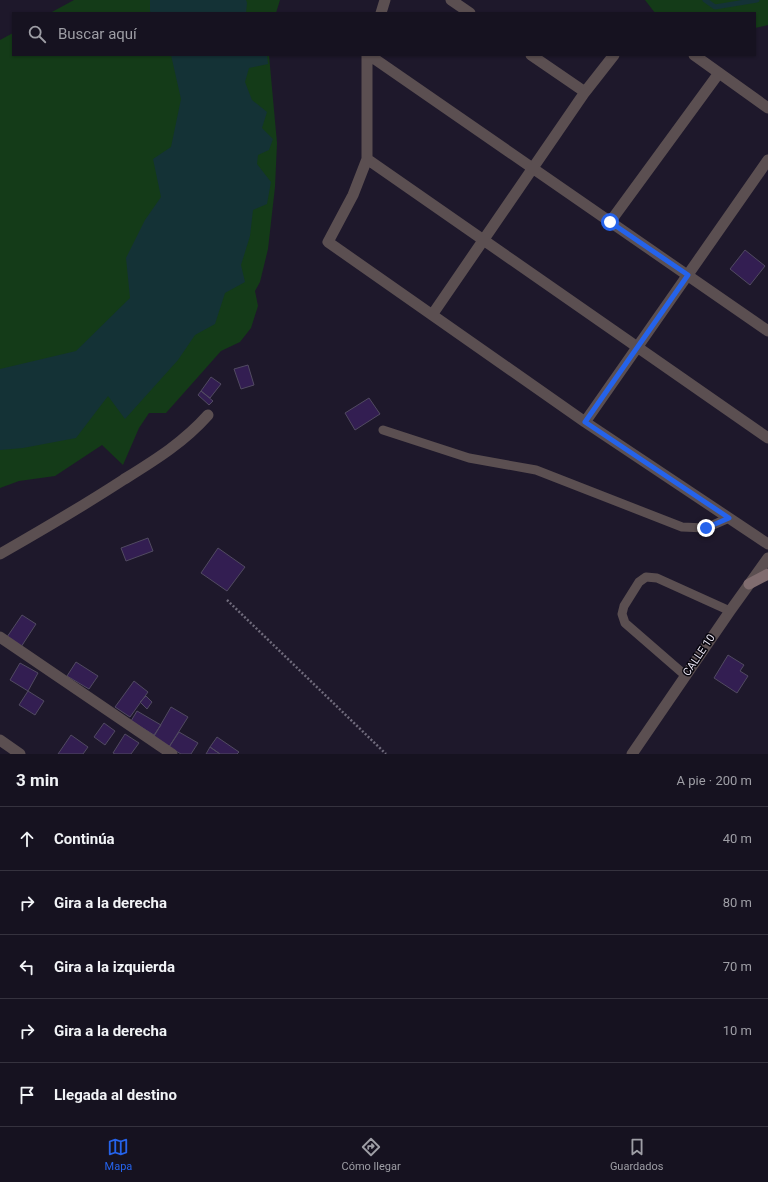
<!DOCTYPE html>
<html lang="es">
<head>
<meta charset="utf-8">
<style>
  body { margin:0; font-family:Roboto,sans-serif; background:#1f1b29; color:#f1f3f6 }
  .stop { position:absolute; width:12px; height:12px; margin:-9px; border:3px solid #2563eb; border-radius:50%; background:#fff }
  .stop.end { background:#2563eb; border-color:#fff; box-shadow:0 1px 4px #0008 }
  .list { margin:0; padding:0; list-style:none }
  h2 { display:flex; justify-content:space-between; align-items:center; height:52px; margin:0; padding:0 16px; font-size:17px }
  h2 small { font-size:13px; font-weight:400; color:#9e9ea5 }
  .list li { display:grid; grid-template-columns:26px 1fr auto; gap:12px; align-items:center; box-sizing:border-box; height:64px; padding:0 16px; border-top:1px solid #35323e }
  .list b { display:block; font-size:15px; white-space:nowrap }
  .list em { font-size:13px; font-style:normal; color:#9e9ea5 }
  .icon { flex:none; width:22px; height:22px; fill:none; stroke:currentColor; stroke-width:2; stroke-linecap:round; stroke-linejoin:round }
  .map { position:relative; flex:none; width:768px; height:754px; overflow:hidden }
  .search { position:absolute; background:#161220; box-shadow:0 1px 3px #0004; left:12px; right:12px; top:12px; height:44px; display:flex; align-items:center; gap:10px; box-sizing:border-box; padding:0 14px; border-radius:0px; color:#9e9ea5; font-size:15px }
  .sheet { height:372px; background:#161220 }
  nav { display:flex; justify-content:space-around; align-items:center; box-sizing:border-box; height:56px; border-top:1px solid #35323e; background:#161220; font-size:11px; color:#9e9ea5 }
  nav a { display:grid; justify-items:center; gap:2px }
  nav .on { color:#2563eb }
  .map>svg:first-child { display:block }
</style>
</head>
<body>
<div class="map">
<svg width="768" height="754" viewBox="0 0 768 754">
  <rect width="100%" height="100%" fill="#1e182b"/>
  <!-- green -->
  <path fill="#143b18" d="M 74,0 L 280,0 L 276,13 L 50,13 Z
    M 645,0 L 768,0 L 768,25 L 755,28 L 755,13 L 655,13 Z
    M 13,33 L 13,55 L 269,55 L 277,143 L 275,187 L 268,249 L 260,282 L 255,291 L 258,306 L 251,328 L 240,342 L 221,351 L 166,413 L 149,413 L 139,428 L 123,465 L 102,445 L 55,476 L 19,481 L 0,488 L 0,40 Z"/>
  <!-- water -->
  <path fill="#143236" d="M 150,0 L 246,0 L 247,3 L 246,13 L 151,13 L 150,11 Z
    M 171,55 L 267,55 L 268,64 L 249,68 L 245,82 L 252,100 L 267,112 L 262,128 L 273,139 L 269,150 L 258,155 L 257,164 L 271,182 L 267,204 L 253,210 L 250,236 L 241,265 L 245,282 L 225,293 L 215,324 L 195,335 L 178,360 L 125,419 L 108,396 L 76,438 L 23,448 L 0,450 L 0,369 L 76,351 L 130,298 L 126,258 L 145,220 L 161,197 L 153,159 L 171,147 L 181,99 Z"/>
  <g fill="none" stroke-linecap="round" stroke-linejoin="round">
    <!-- stream -->
    <path stroke="#143236" stroke-width="5" d="M 705,0 L 715,7 L 757,0"/>
  </g>
  <!-- building -->
  <path fill="#331e52" stroke="#514a61" d="M 745,250 L 765,266 L 750,285 L 730,269 Z
    M 248,365 L 254,385 L 241,389 L 234,369 Z
    M 211,377 L 221,384 L 210,398 L 201,391 Z
    M 201,391 L 213,401 L 209,405 L 198,395 Z
    M 369,398 L 380,414 L 355,430 L 345,413 Z
    M 148,538 L 153,551 L 126,561 L 121,548 Z
    M 218,548 L 245,567 L 227,591 L 201,573 Z
    M 22,615 L 36,624 L 21,647 L 7,637 Z
    M 728,655 L 744,665 L 740,671 L 748,676 L 737,693 L 714,678 Z
    M 76,662 L 98,676 L 89,689 L 67,676 Z
    M 20,663 L 38,673 L 28,691 L 10,680 Z
    M 134,681 L 148,692 L 130,717 L 115,707 Z
    M 28,691 L 44,701 L 35,715 L 19,705 Z
    M 146,696 L 152,702 L 147,709 L 140,702 Z
    M 171,707 L 188,717 L 169,747 L 153,738 Z
    M 137,711 L 161,725 L 154,735 L 131,721 Z
    M 104,723 L 115,731 L 105,745 L 94,737 Z
    M 179,732 L 198,743 L 191,754 L 181,754 L 169,747 Z
    M 125,734 L 139,743 L 131,754 L 115,754 L 113,753 Z
    M 71,735 L 88,747 L 83,754 L 58,754 Z
    M 217,737 L 239,752 L 237,754 L 220,754 L 210,747 Z
    M 210,747 L 220,754 L 206,754 Z"/>
  <g fill="none" stroke-linecap="round" stroke-linejoin="round">
    <!-- path -->
    <path stroke="#706b7c" stroke-width="2.5" stroke-dasharray="2 2" stroke-linecap="butt" d="M 227,600 L 386,754"/>
    <!-- service -->
    <path stroke="#5b4f51" stroke-width="9" d="M 383,430 L 469,458 L 536,470 L 682,527 L 706,528 L 729,518
      M 686,676 L 625,623 L 622,614 L 624,606 L 639,582 L 646,577 L 657,578 L 730,611"/>
    <!-- minor -->
    <path stroke="#5b4f51" stroke-width="11" d="M 451,0 L 470,13
      M 381,13 L 385,0
      M 367,55 L 367,159 L 353,195 L 328,242 L 585,422 L 768,544
      M 369,55 L 768,331
      M 531,55 L 585,92
      M 694,55 L 768,108
      M 367,159 L 768,438
      M 610,222 L 719,73
      M 432,315 L 585,92 L 614,55
      M 585,422 L 768,160
      M 0,554 C 42,530 83,506 123,480 C 155,460 183,443 208,415
      M 0,637 L 172,754
      M 0,740 L 20,754"/>
    <!-- tertiary -->
    <path stroke="#5b4f51" stroke-width="11" d="M 632,754 L 730,611 L 768,558"/>
    <!-- secondary -->
    <path stroke="#806c6f" stroke-width="11" d="M 749,584 L 768,574"/>
  </g>
  <g fill="none" stroke-linecap="round" stroke-linejoin="round">
    <!-- route -->
    <path stroke="#2563eb" stroke-width="5" d="M 610,222 L 688,275 L 585,422 L 729,518 L 706,528"/>
  </g>
  <g text-anchor="middle" dominant-baseline="central" stroke-width="3" stroke-linejoin="round" paint-order="stroke">
    <!-- street labels -->
    <g font-size="11" fill="#e9e5f3" stroke="#07050d">
      <text transform="translate(699 655) rotate(-56)">CALLE 10</text>
    </g>
  </g>
</svg>
<div class="stop" style="left:610px;top:222px"></div>
<div class="stop end" style="left:706px;top:528px"></div>
<div class="search"><svg class="icon" aria-label="search" viewBox="0 0 24 24"><circle cx="10" cy="10" r="6"/><path d="M15 15l6 6"/></svg>Buscar aquí</div>
</div>
<section class="sheet">
<h2>3 min<small>A pie · 200 m</small></h2>
<ul class="list">
<li><svg class="icon" aria-label="ahead" viewBox="0 0 24 24"><path d="M12 20V5M6 11l6-6 6 6"/></svg><div><b>Continúa</b></div><em>40 m</em></li>
<li><svg class="icon" aria-label="right" viewBox="0 0 24 24"><path d="M7 20v-9h11M14 6l5 5-5 5"/></svg><div><b>Gira a la derecha</b></div><em>80 m</em></li>
<li><svg class="icon" aria-label="left" viewBox="0 0 24 24"><path d="M17 20v-9H6M10 6l-5 5 5 5"/></svg><div><b>Gira a la izquierda</b></div><em>70 m</em></li>
<li><svg class="icon" aria-label="right" viewBox="0 0 24 24"><path d="M7 20v-9h11M14 6l5 5-5 5"/></svg><div><b>Gira a la derecha</b></div><em>10 m</em></li>
<li><svg class="icon" aria-label="arrive" viewBox="0 0 24 24"><path d="M6 21V4h12l-3 4 3 4H6"/></svg><div><b>Llegada al destino</b></div></li>
</ul>
</section>
<nav>
<a class="on"><svg class="icon" aria-label="map" viewBox="0 0 24 24"><path d="M3 6l6-2 6 2 6-2v14l-6 2-6-2-6 2zM9 4v14M15 6v14"/></svg>Mapa</a>
<a><svg class="icon" aria-label="directions" viewBox="0 0 24 24"><path d="M12 3l9 9-9 9-9-9zM9 14v-3h6M13 9l2 2-2 2"/></svg>Cómo llegar</a>
<a><svg class="icon" aria-label="saved" viewBox="0 0 24 24"><path d="M7 4h10v16l-5-4-5 4z"/></svg>Guardados</a>
</nav>
</body>
</html>
